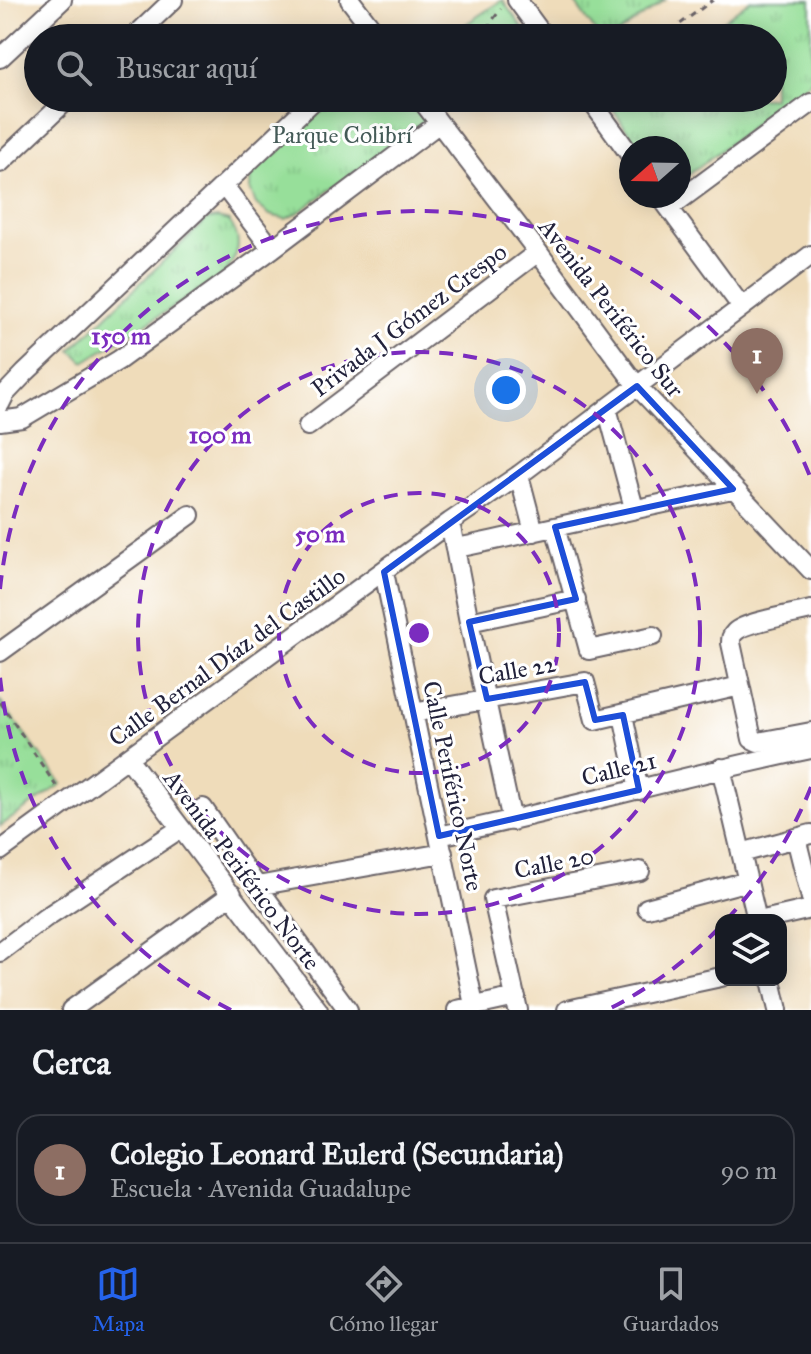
<!DOCTYPE html>
<html lang="es">
<head>
<meta charset="utf-8">
<style>
  body { margin:0; font-family:"IM FELL Great Primer",serif; background:#20242c; color:#f1f3f6 }
  .controls { position:absolute; right:24px; bottom:24px; display:grid; overflow:hidden; border-radius:16px; box-shadow:0 4px 20px #0003 }
  .controls button { width:72px; height:72px; display:grid; place-items:center; padding:0; border:0; border-bottom:2px solid #363941; background:#171b24; color:#f1f3f6; font:40px sans-serif }
  .compass { position:absolute; left:619px; top:136px; width:72px; height:72px; border-radius:50%; background:#171b24; box-shadow:0 4px 20px #0003; rotate:250deg }
  .you { position:absolute; left:506px; top:390px; width:28px; height:28px; margin:-20px; border:6px solid #fff; border-radius:50%; background:#1a73e8; box-shadow:0 0 0 12px #1a73e833 }
  .badge { display:grid; place-items:center; width:52px; height:52px; border-radius:50%; background:#2563eb; color:#fff; font-size:26px; font-weight:700 }
  .pin { position:absolute; translate:-50% -66px; filter:drop-shadow(0 2px 4px #0008) }
  .pin::after { content:''; position:absolute; top:42px; width:28px; height:24px; background:inherit; clip-path:polygon(0 0,100% 0,50% 100%) }
  .list { margin:0; padding:0; list-style:none }
  h2 { display:flex; justify-content:space-between; align-items:center; height:104px; margin:0; padding:0 32px; font-size:34px }
  h2 small { font-size:26px; font-weight:400; color:#9ea1a6 }
  .list li { display:grid; grid-template-columns:52px 1fr auto; gap:24px; align-items:center; box-sizing:border-box; height:112px; margin:0 16px 16px; padding:0 16px; border:2px solid #363941; border-radius:24px }
  .list b { display:block; font-size:30px; white-space:nowrap }
  .list p { margin:0; font-size:26px; white-space:nowrap; color:#9ea1a6 }
  .list em { font-size:26px; font-style:normal; color:#9ea1a6 }
  .icon { flex:none; width:44px; height:44px; fill:none; stroke:currentColor; stroke-width:2; stroke-linecap:round; stroke-linejoin:round }
  .map { position:relative; flex:none; width:811px; height:1010px; overflow:hidden }
  .search { position:absolute; background:#171b24; box-shadow:0 4px 20px #0003; left:24px; right:24px; top:24px; height:88px; display:flex; align-items:center; gap:20px; box-sizing:border-box; padding:0 28px; border-radius:44px; color:#9ea1a6; font-size:30px }
  .sheet { height:232px; background:#171b24 }
  nav { display:flex; justify-content:space-around; align-items:center; box-sizing:border-box; height:112px; border-top:2px solid #363941; background:#171b24; font-size:22px; color:#9ea1a6 }
  nav a { display:grid; justify-items:center; gap:4px }
  nav .on { color:#2563eb }
  .map>svg:first-child { display:block }
</style>
</head>
<body>
<div class="map">
<svg width="811" height="1010" viewBox="0 0 811 1010">
  <defs>
    <pattern id="grass-tufts" width="24" height="20" patternUnits="userSpaceOnUse" patternTransform="scale(2)"><rect width="24" height="20" fill="#97df9a"/><path d="M3 7l-1-3M5 7V3M7 7l1-3M15 17l-1-3M17 17v-4M19 17l1-3" fill="none" stroke="#82bf86"/></pattern>
  </defs>
  <rect width="100%" height="100%" fill="#fff"/>
  <filter id="ink" filterUnits="userSpaceOnUse"><feTurbulence type="fractalNoise" baseFrequency=".0125" numOctaves="2"/><feDisplacementMap in="SourceGraphic" scale="16" xChannelSelector="R" yChannelSelector="G"/><feConvolveMatrix kernelMatrix="1 2 1 2 8 2 1 2 1" color-interpolation-filters="sRGB"/></filter>
  <filter id="wash" filterUnits="userSpaceOnUse"><feTurbulence type="fractalNoise" baseFrequency=".006" numOctaves="4" result="noise"/><feDisplacementMap in="SourceGraphic" scale="32" xChannelSelector="R" yChannelSelector="G"/><feGaussianBlur stdDeviation="1.8" result="paint"/><feColorMatrix in="noise" values="0 0 0 0 0 0 0 0 0 0 0 0 0 0 0 0 0 1.4 0 .05"/><feComposite in="paint" operator="in"/></filter>
  <g filter="url(#wash)">
    <rect width="100%" height="100%" fill="#efdcba"/>
    <!-- grass -->
    <path fill="url(#grass-tufts)" stroke="#5c806a" stroke-width="2" d="M 502,0 L 530,38 L 445,38 Z
      M 573,0 L 665,0 L 612,38 L 600,38 Z
      M 751,0 L 811,0 L 811,81 L 679,182 L 679,148 L 639,148 L 610,105 L 620,98 L 773,98 L 773,38 L 700,38 Z
      M 327,98 L 410,98 L 427,120 L 298,213 L 286,219 L 270,215 L 256,204 L 250,189 L 251,170 Z
      M 217,218 L 229,221 C 245,242 237,255 225,275 L 84,362 L 71,350 L 206,220 Z
      M 0,701 L 62,784 L 0,826 Z"/>
  </g>
  <g filter="url(#ink)">
    <g fill="none" stroke-linecap="round" stroke-linejoin="round">
      <!-- minor casing -->
      <g stroke="#6a6367" stroke-width="22">
        <path id="minor" d="M 350,0 L 379,38
          M 517,0 L 545,38
          M 133,38 L 173,0
          M 0,58 L 62,0
          M 420,98 L 538,252 L 637,386 L 811,570
          M 589,98 L 631,156
          M 0,163 L 69,98
          M 224,186 L 272,249
          M 660,196 L 741,306
          M 669,208 L 811,103
          M 0,404 L 5,394 L 25,373 L 316,98
          M 607,408 L 634,508
          M 0,421 L 22,418 L 119,360 L 272,249 L 438,124
          M 308,426 L 538,252
          M 519,475 L 534,532
          M 450,522 L 469,622 L 512,821
          M 555,527 L 589,650 L 653,636
          M 457,548 C 549,529 640,507 733,489
          M 384,572 L 475,1010
          M 811,610 C 795,614 745,622 735,632 C 731,636 731,638 731,643 L 752,739 L 758,742 L 811,732
          M 469,622 L 576,599
          M 0,652 L 190,515
          M 413,713 L 585,682 L 595,720 L 740,686
          M 623,715 L 639,790
          M 128,758 L 318,1010
          M 721,768 L 757,920
          M 203,808 L 257,886 L 348,1010
          M 439,836 C 564,810 686,775 811,749
          M 796,838 L 811,898
          M 0,851 L 450,522 L 519,475 L 811,255
          M 741,853 L 811,834
          M 257,886 L 443,853
          M 647,908 L 748,881
          M 763,920 L 811,909
          M 0,952 L 45,918 L 181,828
          M 771,980 L 778,1010
          M 71,1010 L 232,894
          M 457,1010 L 516,997
          M 518,1010 L 493,899 L 640,871
          M 567,1010 L 721,977"/>
      </g>
      <!-- path -->
      <path stroke="#6a6367" stroke-width="3" stroke-dasharray="6 6" stroke-linecap="butt" d="M 479,38 L 501,9
        M 661,38 L 713,0
        M 0,702 L 56,786"/>
      <!-- minor -->
      <use href="#minor" stroke="#fff" stroke-width="18"/>
    </g>
  </g>
  <!-- marked area -->
  <path fill="none" stroke="#1d4ed8" stroke-width="6" stroke-linejoin="round" d="M 637,386 L 733,489 L 555,527 L 576,599 L 469,622 L 487,699 L 585,682 L 595,720 L 623,715 L 639,790 L 439,836 L 384,572 Z"/>
  <!-- distance rings -->
  <g fill="none" stroke="#7b2cbf" stroke-width="4" stroke-dasharray="14 10">
    <circle cx="419" cy="633" r="140"/>
    <circle cx="419" cy="633" r="281"/>
    <path d="M811 787A421 421 0 0 1 729 917M719 928A421 421 0 0 1 607 1010M231 1010A421 421 0 0 1 0 677M0 589A421 421 0 0 1 811 479"/>
  </g>
  <g text-anchor="middle" dominant-baseline="central" stroke-width="6" stroke-linejoin="round" paint-order="stroke">
    <!-- park labels -->
    <g font-size="24" fill="#455b58" stroke="#fff">
      <text x="342" y="135">Parque Colibrí</text>
    </g>
    <!-- street labels -->
    <g font-size="24" fill="#22223b" stroke="#fff">
      <text transform="translate(611 308) rotate(52)">Avenida Periférico Sur</text>
      <text transform="translate(409 320) rotate(-37)">Privada J Gómez Crespo</text>
      <text transform="translate(227 657) rotate(-36)">Calle Bernal Díaz del Castillo</text>
      <text transform="translate(517 670) rotate(-10)">Calle 22</text>
      <text transform="translate(619 769) rotate(-14)">Calle 21</text>
      <text transform="translate(453 786) rotate(78)">Calle Periférico Norte</text>
      <text transform="translate(554 863) rotate(-11)">Calle 20</text>
      <text transform="translate(242 870) rotate(53)">Avenida Periférico Norte</text>
    </g>
  </g>
  <circle cx="419" cy="633" r="12" fill="#7b2cbf" stroke="#fff" stroke-width="4"/>
  <g font-size="24" text-anchor="middle" font-weight="bold" fill="#7b2cbf" stroke="#fff" stroke-width="6" stroke-linejoin="round" paint-order="stroke">
    <text x="121" y="344">150 m</text>
    <text x="220" y="443">100 m</text>
    <text x="320" y="542">50 m</text>
  </g>
</svg>
<div class="controls">
<button><svg class="icon" aria-label="layers" viewBox="0 0 24 24"><path d="M12 4l9 5-9 5-9-5zM3 14l9 5 9-5"/></svg></button>
</div>
<svg class="compass" viewBox="-18 -18 36 36"><path d="M0-13l5 13h-10z" fill="#e53935"/><path d="M0 13l5-13h-10z" fill="#9ea1a6"/></svg>
<div class="you"></div>
<div class="pin badge" style="left:757px;top:394px;background:#8d6e63">1</div>
<div class="search"><svg class="icon" aria-label="search" viewBox="0 0 24 24"><circle cx="10" cy="10" r="6"/><path d="M15 15l6 6"/></svg>Buscar aquí</div>
</div>
<section class="sheet">
<h2>Cerca<small></small></h2>
<ul class="list">
<li><span class="badge" style="background:#8d6e63">1</span><div><b>Colegio Leonard Eulerd (Secundaria)</b><p>Escuela · Avenida Guadalupe</p></div><em>90 m</em></li>
</ul>
</section>
<nav>
<a class="on"><svg class="icon" aria-label="map" viewBox="0 0 24 24"><path d="M3 6l6-2 6 2 6-2v14l-6 2-6-2-6 2zM9 4v14M15 6v14"/></svg>Mapa</a>
<a><svg class="icon" aria-label="directions" viewBox="0 0 24 24"><path d="M12 3l9 9-9 9-9-9zM9 14v-3h6M13 9l2 2-2 2"/></svg>Cómo llegar</a>
<a><svg class="icon" aria-label="saved" viewBox="0 0 24 24"><path d="M7 4h10v16l-5-4-5 4z"/></svg>Guardados</a>
</nav>
</body>
</html>
